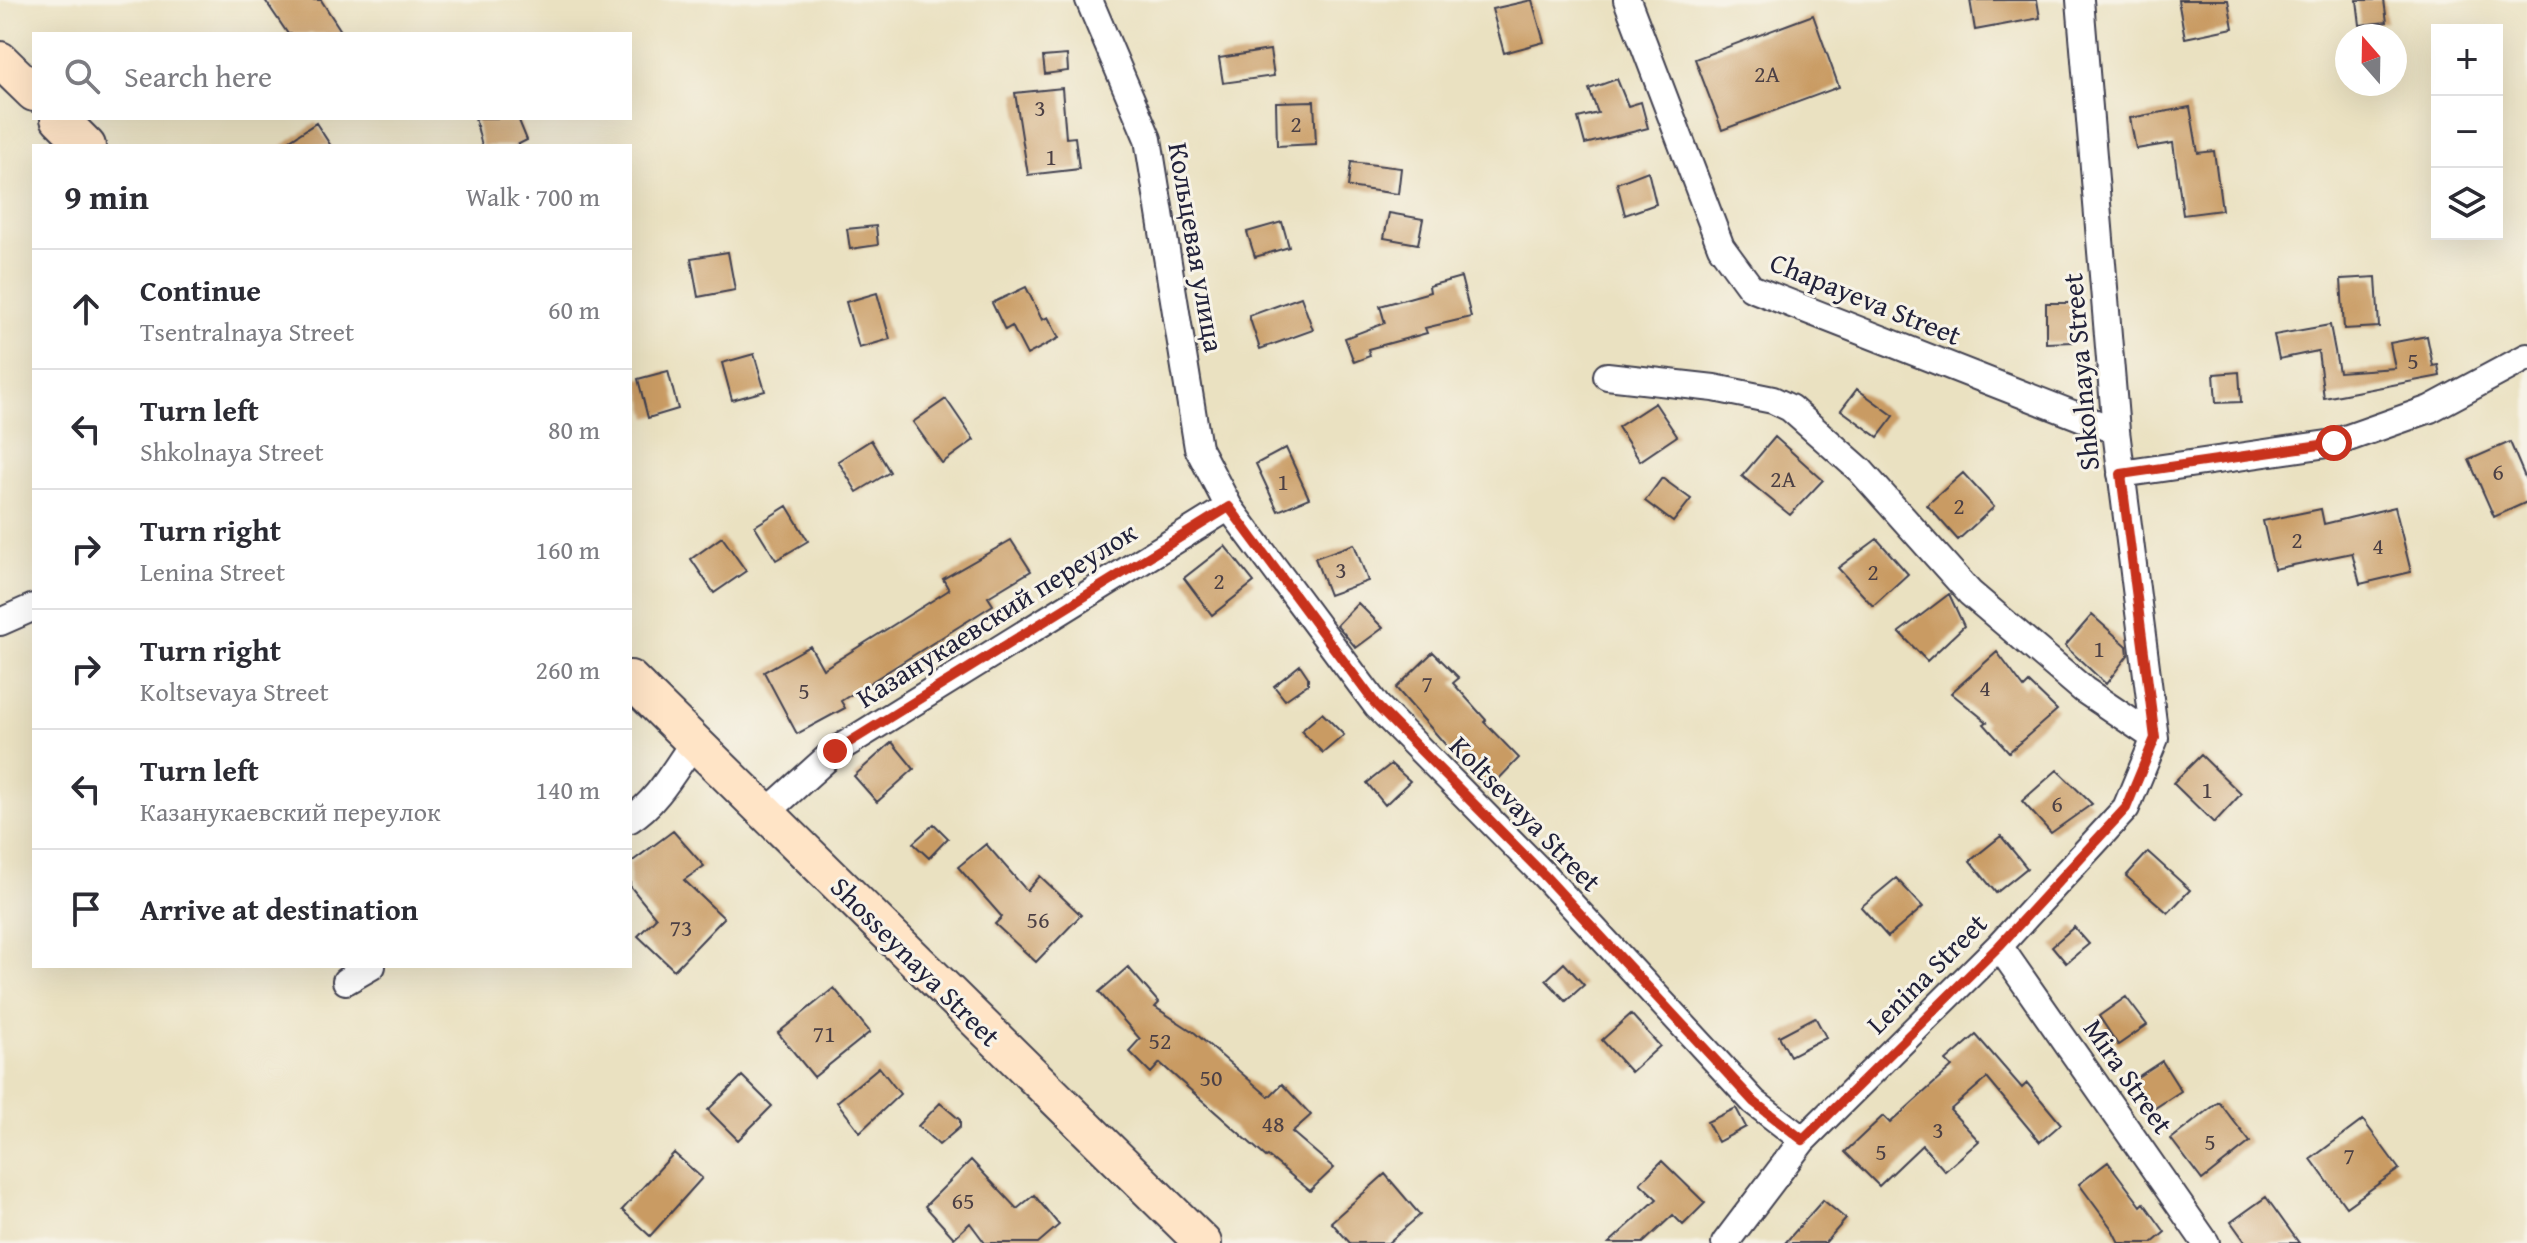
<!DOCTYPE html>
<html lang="en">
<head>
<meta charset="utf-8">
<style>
  body { margin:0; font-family:"Gentium Book Plus",serif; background:#f7f7f7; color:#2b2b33 }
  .controls { position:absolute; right:24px; top:24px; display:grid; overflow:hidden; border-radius:0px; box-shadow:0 8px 32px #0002 }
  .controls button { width:72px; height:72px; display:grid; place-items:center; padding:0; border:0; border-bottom:2px solid #e1e1e2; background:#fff; color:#2b2b33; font:40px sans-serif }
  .compass { position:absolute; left:2335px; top:24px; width:72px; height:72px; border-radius:50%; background:#fff; box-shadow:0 8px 32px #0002; rotate:340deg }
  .stop { position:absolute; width:24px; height:24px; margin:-18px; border:6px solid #c8321e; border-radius:50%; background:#fff }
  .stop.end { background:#c8321e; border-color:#fff; box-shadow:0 2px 8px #0008 }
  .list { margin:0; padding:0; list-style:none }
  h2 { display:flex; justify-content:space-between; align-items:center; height:104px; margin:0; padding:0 32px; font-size:34px }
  h2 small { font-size:26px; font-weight:400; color:#7c7c81 }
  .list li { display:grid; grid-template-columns:52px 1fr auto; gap:24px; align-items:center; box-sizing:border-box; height:120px; padding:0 32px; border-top:2px solid #e1e1e2 }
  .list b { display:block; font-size:30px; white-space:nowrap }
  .list p { margin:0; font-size:26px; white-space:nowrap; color:#7c7c81 }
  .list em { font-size:26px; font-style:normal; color:#7c7c81 }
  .icon { flex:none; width:44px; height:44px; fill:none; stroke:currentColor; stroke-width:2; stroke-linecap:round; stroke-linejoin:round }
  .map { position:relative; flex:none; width:2527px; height:1243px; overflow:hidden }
  .search { position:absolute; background:#fff; box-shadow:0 8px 32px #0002; left:32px; top:32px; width:600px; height:88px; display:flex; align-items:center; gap:20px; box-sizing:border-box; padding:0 28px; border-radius:0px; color:#7c7c81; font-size:30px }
  .panel { position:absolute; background:#fff; box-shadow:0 8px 32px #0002; left:32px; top:144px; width:600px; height:824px; border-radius:0px }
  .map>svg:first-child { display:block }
</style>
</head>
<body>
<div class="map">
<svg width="2527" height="1243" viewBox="0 0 2527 1243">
  <rect width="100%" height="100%" fill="#f7f3e8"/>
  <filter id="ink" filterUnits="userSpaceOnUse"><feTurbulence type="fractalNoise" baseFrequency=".0125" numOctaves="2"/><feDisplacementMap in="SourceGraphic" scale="16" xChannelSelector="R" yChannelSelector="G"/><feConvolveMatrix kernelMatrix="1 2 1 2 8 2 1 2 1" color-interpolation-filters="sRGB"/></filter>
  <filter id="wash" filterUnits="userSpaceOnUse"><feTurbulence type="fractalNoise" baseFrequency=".006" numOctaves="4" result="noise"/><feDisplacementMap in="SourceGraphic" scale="32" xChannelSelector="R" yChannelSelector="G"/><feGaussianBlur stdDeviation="1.8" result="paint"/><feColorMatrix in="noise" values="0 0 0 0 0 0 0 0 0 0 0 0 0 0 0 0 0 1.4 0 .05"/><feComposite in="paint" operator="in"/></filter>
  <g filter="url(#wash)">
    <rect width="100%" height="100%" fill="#eae1c1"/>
    <g id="blocks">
      <!-- building -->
      <path fill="#c99b64" d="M 265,0 L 321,0 L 343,34 L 288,34 Z
        M 1532,0 L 1544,42 L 1504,53 L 1492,9 Z
        M 1970,0 L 2037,0 L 2040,18 L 1975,30 Z
        M 2178,0 L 2228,0 L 2233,28 L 2185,38 Z
        M 2357,0 L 2384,0 L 2387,22 L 2360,25 Z
        M 1813,15 L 1839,87 L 1722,130 L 1695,59 Z
        M 1270,50 L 1274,76 L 1223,83 L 1219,58 Z
        M 1067,55 L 1068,71 L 1045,74 L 1043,57 Z
        M 1617,79 L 1628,106 L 1641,102 L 1648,128 L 1585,144 L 1578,118 L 1598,113 L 1589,89 Z
        M 1062,88 L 1066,138 L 1075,137 L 1079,169 L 1028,175 L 1015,93 Z
        M 1314,101 L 1316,144 L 1277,146 L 1276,102 Z
        M 2190,107 L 2198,153 L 2214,151 L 2222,210 L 2183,215 L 2173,143 L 2136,149 L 2130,118 Z
        M 475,118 L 518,118 L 527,140 L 515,146 L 482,146 Z
        M 316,123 L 331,146 L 281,146 Z
        M 1351,162 L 1401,168 L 1398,194 L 1348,187 Z
        M 1648,171 L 1656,204 L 1625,215 L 1617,183 Z
        M 1389,213 L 1423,219 L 1418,244 L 1384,238 Z
        M 1282,222 L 1289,247 L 1255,257 L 1247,232 Z
        M 876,226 L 878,245 L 850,249 L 847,229 Z
        M 728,252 L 735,290 L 698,297 L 691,258 Z
        M 1461,277 L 1471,317 L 1425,328 L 1427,333 L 1368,349 L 1370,356 L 1354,362 L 1345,338 L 1385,323 L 1380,306 L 1430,292 L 1429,286 Z
        M 2376,277 L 2379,327 L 2344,329 L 2341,279 Z
        M 1026,287 L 1042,320 L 1048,317 L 1059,338 L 1027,355 L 1012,326 L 1005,330 L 992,303 Z
        M 877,293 L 890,339 L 859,348 L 846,302 Z
        M 1301,297 L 1313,330 L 1260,349 L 1249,316 Z
        M 2046,303 L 2073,303 L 2073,342 L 2046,343 Z
        M 2330,325 L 2339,372 L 2395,368 L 2390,343 L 2427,336 L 2433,366 L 2438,365 L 2440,376 L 2324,398 L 2318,351 L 2279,359 L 2274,335 Z
        M 754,354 L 765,391 L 732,400 L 722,363 Z
        M 668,371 L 678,409 L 648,418 L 638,379 Z
        M 2239,372 L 2241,402 L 2216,403 L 2214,374 Z
        M 1857,389 L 1894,416 L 1878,437 L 1841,410 Z
        M 946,399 L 974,440 L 942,463 L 913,422 Z
        M 1655,403 L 1677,436 L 1640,461 L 1618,427 Z
        M 1775,437 L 1823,480 L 1790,515 L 1742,476 Z
        M 871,440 L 890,472 L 857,492 L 838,461 Z
        M 2510,442 L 2527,482 L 2527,502 L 2494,517 L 2469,460 Z
        M 1286,448 L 1309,498 L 1278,511 L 1256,464 Z
        M 1963,473 L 1994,507 L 1958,540 L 1927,505 Z
        M 1662,478 L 1691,499 L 1673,522 L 1645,501 Z
        M 787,506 L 808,541 L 776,560 L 755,526 Z
        M 2395,507 L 2411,572 L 2360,584 L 2352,553 L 2274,569 L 2263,521 L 2321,509 L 2324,524 Z
        M 722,537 L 746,571 L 714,593 L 691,559 Z
        M 1877,539 L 1908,574 L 1873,606 L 1838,568 Z
        M 1011,540 L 1031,571 L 988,597 L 993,605 L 841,701 L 845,708 L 797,734 L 764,672 L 810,646 L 823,669 L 949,590 L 943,579 Z
        M 1354,544 L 1368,581 L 1329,595 L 1315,558 Z
        M 1225,546 L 1254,582 L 1212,615 L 1184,578 Z
        M 1949,594 L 1964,626 L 1927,661 L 1899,632 Z
        M 1358,603 L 1383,628 L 1356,648 L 1337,625 Z
        M 2092,615 L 2127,646 L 2128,655 L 2106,684 L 2065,646 Z
        M 1433,652 L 1459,678 L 1453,683 L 1486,720 L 1484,722 L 1519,758 L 1489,789 L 1451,751 L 1396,688 Z
        M 1997,652 L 2024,688 L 2029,683 L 2057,710 L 2009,752 L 1984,724 L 1987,722 L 1951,693 Z
        M 1300,665 L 1308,677 L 1308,684 L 1285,700 L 1274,686 Z
        M 1322,713 L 1344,735 L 1323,753 L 1301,731 Z
        M 892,742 L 914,769 L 877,802 L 854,776 Z
        M 2201,755 L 2241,794 L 2214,823 L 2173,783 Z
        M 1391,764 L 1410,781 L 1385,805 L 1367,783 Z
        M 2057,770 L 2092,804 L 2051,833 L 2022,801 Z
        M 934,824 L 948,838 L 929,858 L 913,843 Z
        M 673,831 L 704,866 L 684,880 L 724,918 L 674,970 L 638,936 L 656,918 L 630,886 L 630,863 Z
        M 2001,836 L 2027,868 L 1996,893 L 1970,861 Z
        M 986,844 L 1027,891 L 1040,876 L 1081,915 L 1036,962 L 995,924 L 1002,917 L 958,867 Z
        M 2148,852 L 2190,890 L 2168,913 L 2126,876 Z
        M 1896,878 L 1923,907 L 1888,937 L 1861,907 Z
        M 2074,927 L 2089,944 L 2066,963 L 2052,946 Z
        M 1564,963 L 1584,985 L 1566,1001 L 1546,980 Z
        M 1128,967 L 1159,1003 L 1155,1007 L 1195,1033 L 1269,1097 L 1282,1084 L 1311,1115 L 1292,1132 L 1334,1168 L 1310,1191 L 1268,1156 L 1266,1157 L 1160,1063 L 1151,1073 L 1129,1051 L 1140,1039 L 1099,992 Z
        M 834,988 L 870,1032 L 814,1077 L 778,1033 Z
        M 2126,997 L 2147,1025 L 2118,1045 L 2099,1016 Z
        M 1631,1014 L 1660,1046 L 1631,1072 L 1602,1040 Z
        M 1815,1017 L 1826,1037 L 1790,1056 L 1779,1036 Z
        M 1976,1035 L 2022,1088 L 2027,1083 L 2061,1124 L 2040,1142 L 1987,1078 L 1950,1110 L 1979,1141 L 1945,1171 L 1922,1145 L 1879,1186 L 1845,1152 L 1883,1116 L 1890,1123 L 1952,1067 L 1946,1061 Z
        M 2162,1061 L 2181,1091 L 2152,1110 L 2133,1080 Z
        M 879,1067 L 900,1094 L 860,1132 L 837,1102 Z
        M 742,1076 L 772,1106 L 738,1140 L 708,1110 Z
        M 2219,1102 L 2250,1142 L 2202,1180 L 2171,1139 Z
        M 940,1103 L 960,1120 L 960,1127 L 939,1145 L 918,1126 Z
        M 1736,1108 L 1746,1127 L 1718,1142 L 1707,1122 Z
        M 2363,1120 L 2399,1169 L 2346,1207 L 2311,1159 Z
        M 674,1153 L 702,1178 L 650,1236 L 622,1210 Z
        M 971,1160 L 1017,1209 L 1034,1195 L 1059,1225 L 1038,1243 L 985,1243 L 970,1223 L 954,1238 L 925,1206 Z
        M 1662,1161 L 1705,1203 L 1683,1225 L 1673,1215 L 1643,1243 L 1609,1243 L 1657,1199 L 1640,1183 Z
        M 2108,1162 L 2141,1206 L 2144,1203 L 2165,1232 L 2152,1243 L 2119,1243 L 2112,1229 L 2079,1184 Z
        M 1385,1174 L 1420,1215 L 1388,1243 L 1350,1243 L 1331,1222 Z
        M 2266,1197 L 2299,1243 L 2246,1243 L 2231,1222 Z
        M 1823,1200 L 1846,1219 L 1825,1243 L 1785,1243 Z"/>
    </g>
  </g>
  <g filter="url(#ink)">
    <use href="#blocks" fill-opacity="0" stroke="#403f4f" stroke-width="2"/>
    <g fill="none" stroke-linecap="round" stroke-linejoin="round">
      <!-- street casing -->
      <g stroke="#403f4f" stroke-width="30">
        <path id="street" d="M 1089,0 L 1148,139 L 1198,448 L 1229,507 L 1377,706 L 1544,875 L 1754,1102 L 1803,1140
          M 1627,0 L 1721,247 L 1751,288 L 2116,431
          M 1607,376 L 1714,388 L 1773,400 L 1790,408 L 1860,470 L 1970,593 L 2084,690 L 2155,738
          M 2121,474 L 2334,443 L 2430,409 L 2527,357
          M 0,622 L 34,607
          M 766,813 L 835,751 L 1229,507
          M 630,819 C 657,803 676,767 694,742
          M 1999,946 L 2206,1243
          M 346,981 L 372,966
          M 1725,1243 L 1803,1140 L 1999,946 L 2126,808 L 2155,738 L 2116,431 L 2080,0"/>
      </g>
      <!-- secondary casing -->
      <g stroke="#403f4f" stroke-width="40">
        <path id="secondary" d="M 0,60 L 34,93
          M 59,118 L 87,146
          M 630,679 L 1203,1243"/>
      </g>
      <!-- street -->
      <use href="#street" stroke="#fff" stroke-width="26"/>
      <!-- secondary -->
      <use href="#secondary" stroke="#ffe4c6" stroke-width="36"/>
    </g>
  </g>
  <g fill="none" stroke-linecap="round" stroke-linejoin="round" filter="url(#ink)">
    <!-- route -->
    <path stroke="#c8321e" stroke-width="10" d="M 835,751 L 1229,507 L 1377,706 L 1544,875 L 1754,1102 L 1803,1140 L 1999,946 L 2126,808 L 2155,738 L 2121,474 L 2334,443"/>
  </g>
  <g text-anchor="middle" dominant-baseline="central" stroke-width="6" stroke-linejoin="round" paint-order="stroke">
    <!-- number labels -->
    <g font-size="24" fill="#4c4045">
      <text x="1767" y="73">2А</text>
      <text x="1040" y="107">3</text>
      <text x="1296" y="123">2</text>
      <text x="1051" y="156">1</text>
      <text x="2413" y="360">5</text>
      <text x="2498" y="471">6</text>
      <text x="1783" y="478">2А</text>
      <text x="1283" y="481">1</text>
      <text x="1959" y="505">2</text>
      <text x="2297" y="539">2</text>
      <text x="2378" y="545">4</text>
      <text x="1341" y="569">3</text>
      <text x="1873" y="571">2</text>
      <text x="1219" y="580">2</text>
      <text x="2099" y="648">1</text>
      <text x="1427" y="683">7</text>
      <text x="1985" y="687">4</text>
      <text x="804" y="690">5</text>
      <text x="2207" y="789">1</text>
      <text x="2057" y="803">6</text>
      <text x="1038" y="919">56</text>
      <text x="681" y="927">73</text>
      <text x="824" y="1033">71</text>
      <text x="1160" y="1040">52</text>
      <text x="1211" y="1077">50</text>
      <text x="1273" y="1123">48</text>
      <text x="1938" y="1129">3</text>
      <text x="2210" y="1141">5</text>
      <text x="1881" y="1151">5</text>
      <text x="2349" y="1155">7</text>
      <text x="963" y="1200">65</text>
    </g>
    <!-- street labels -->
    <g font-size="28" fill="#22223b" stroke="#f7f3e8">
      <text transform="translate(1197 247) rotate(80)">Кольцевая улица</text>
      <text transform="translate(1866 298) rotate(22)">Chapayeva Street</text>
      <text transform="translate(2080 372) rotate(-95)">Shkolnaya Street</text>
      <text transform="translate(996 614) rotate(-32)">Казанукаевский переулок</text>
      <text transform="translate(1526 813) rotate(46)">Koltsevaya Street</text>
      <text transform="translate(916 961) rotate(45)">Shosseynaya Street</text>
      <text transform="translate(1926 973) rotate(-45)">Lenina Street</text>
      <text transform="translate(2129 1076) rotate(55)">Mira Street</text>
    </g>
  </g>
</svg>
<div class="controls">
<button>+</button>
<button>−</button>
<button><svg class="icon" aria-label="layers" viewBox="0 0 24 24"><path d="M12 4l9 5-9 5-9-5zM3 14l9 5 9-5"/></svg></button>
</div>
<svg class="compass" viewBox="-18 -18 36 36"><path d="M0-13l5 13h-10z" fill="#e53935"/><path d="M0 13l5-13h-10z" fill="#7c7c81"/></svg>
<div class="stop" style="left:2334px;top:443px"></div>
<div class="stop end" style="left:835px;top:751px"></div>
<div class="search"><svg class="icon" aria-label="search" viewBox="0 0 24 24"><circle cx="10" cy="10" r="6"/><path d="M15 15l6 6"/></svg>Search here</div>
<section class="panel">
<h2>9 min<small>Walk · 700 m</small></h2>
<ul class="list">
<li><svg class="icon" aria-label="ahead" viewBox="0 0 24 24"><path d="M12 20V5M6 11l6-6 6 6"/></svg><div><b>Continue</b><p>Tsentralnaya Street</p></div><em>60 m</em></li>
<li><svg class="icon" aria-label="left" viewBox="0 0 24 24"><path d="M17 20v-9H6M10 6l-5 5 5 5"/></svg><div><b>Turn left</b><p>Shkolnaya Street</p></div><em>80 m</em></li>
<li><svg class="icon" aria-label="right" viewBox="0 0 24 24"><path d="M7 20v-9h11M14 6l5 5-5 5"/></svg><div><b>Turn right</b><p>Lenina Street</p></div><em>160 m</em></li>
<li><svg class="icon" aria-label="right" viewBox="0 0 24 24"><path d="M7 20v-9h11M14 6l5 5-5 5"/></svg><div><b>Turn right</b><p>Koltsevaya Street</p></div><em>260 m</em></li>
<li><svg class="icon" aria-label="left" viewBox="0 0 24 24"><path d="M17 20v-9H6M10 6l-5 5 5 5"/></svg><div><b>Turn left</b><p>Казанукаевский переулок</p></div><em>140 m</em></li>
<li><svg class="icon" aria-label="arrive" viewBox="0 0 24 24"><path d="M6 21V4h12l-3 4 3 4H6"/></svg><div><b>Arrive at destination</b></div></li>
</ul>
</section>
</div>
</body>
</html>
